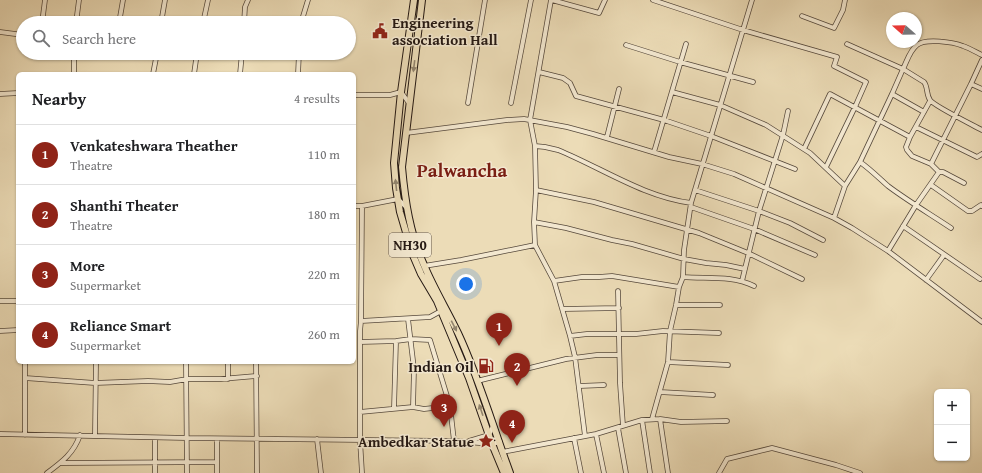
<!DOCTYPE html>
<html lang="en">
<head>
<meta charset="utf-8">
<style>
  body { margin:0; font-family:"Gentium Book Plus",serif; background:#f6f6f6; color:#202124 }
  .controls { position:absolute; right:12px; bottom:12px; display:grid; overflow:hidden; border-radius:6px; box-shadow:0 1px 3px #0004 }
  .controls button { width:36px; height:36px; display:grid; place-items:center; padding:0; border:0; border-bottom:1px solid #e0e0e0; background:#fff; color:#202124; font:20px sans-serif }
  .compass { position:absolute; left:886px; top:12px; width:36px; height:36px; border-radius:50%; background:#fff; box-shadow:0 1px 3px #0004; rotate:290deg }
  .you { position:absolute; left:466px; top:284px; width:14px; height:14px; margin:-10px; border:3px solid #fff; border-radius:50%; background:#1a73e8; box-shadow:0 0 0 6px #1a73e833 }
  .badge { display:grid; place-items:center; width:26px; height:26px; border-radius:50%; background:#8f2418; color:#fff; font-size:13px; font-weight:700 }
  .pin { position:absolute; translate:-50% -33px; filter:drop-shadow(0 1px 2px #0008) }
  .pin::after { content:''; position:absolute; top:21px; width:14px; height:12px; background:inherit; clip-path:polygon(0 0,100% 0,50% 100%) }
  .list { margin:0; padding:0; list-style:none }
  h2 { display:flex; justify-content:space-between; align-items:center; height:52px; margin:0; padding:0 16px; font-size:17px }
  h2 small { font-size:13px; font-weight:400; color:#757577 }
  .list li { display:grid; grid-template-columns:26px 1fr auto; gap:12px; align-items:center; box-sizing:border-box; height:60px; padding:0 16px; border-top:1px solid #e0e0e0 }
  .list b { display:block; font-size:15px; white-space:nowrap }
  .list p { margin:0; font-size:13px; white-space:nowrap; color:#757577 }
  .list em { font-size:13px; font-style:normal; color:#757577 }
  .icon { flex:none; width:22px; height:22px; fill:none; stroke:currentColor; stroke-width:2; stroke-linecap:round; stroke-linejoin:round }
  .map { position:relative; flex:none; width:982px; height:473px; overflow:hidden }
  .search { position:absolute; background:#fff; box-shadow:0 1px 3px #0004; left:16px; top:16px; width:340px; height:44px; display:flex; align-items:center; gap:10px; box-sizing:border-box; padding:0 14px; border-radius:22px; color:#757577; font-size:15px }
  .panel { position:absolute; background:#fff; box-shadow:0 1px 3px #0004; left:16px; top:72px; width:340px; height:292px; border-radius:6px }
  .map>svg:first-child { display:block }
</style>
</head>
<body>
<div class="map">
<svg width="982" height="473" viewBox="0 0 982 473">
  <rect width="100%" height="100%" fill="#ecdcb7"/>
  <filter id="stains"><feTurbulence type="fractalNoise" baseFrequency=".005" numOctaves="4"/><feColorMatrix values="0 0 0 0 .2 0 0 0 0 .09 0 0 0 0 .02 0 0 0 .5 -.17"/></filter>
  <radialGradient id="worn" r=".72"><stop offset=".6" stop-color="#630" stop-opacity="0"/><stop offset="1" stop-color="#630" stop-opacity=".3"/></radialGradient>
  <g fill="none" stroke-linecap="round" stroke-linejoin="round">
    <!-- minor casing -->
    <g stroke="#56493c" stroke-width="5.5">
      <path id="minor" d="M 551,0 L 530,120 L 535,146 L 536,190 L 534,222 L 535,245 L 554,281 L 570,336 L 575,357 L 585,436
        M 552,0 L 599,13 L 605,0
        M 653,0 L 743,30 L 837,57 L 834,66 L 866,82 L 855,107 L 826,167
        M 802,16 L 834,28 L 843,10 L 845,0
        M 42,23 L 45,0
        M 76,23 L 79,0
        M 119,23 L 123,0
        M 161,23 L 165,0
        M 203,23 L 208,0
        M 244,23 L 245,7 L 248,0
        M 301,23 L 308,0
        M 0,32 L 23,35
        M 626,45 L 680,62 L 753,82
        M 74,53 L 74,74
        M 982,55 C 976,52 969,48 963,46 C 953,42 925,38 917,45 C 910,50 907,61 903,69 L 924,82 C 928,87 926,94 930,100 C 934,106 973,125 982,130
        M 539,72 L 563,78 L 570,83 L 576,96 L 664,120 L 711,136 L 795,169
        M 153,74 L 157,53
        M 194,74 L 197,53
        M 240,74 L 242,53
        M 298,74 L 299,53
        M 971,84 L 982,89
        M 672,92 L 720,105 L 766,125 L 810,153 L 845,186
        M 0,94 L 18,93
        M 892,94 L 924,112
        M 354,95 L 390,95 L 401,92 L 409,103
        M 930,101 L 910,137 L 906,147 L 907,150 L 912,156 L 931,164 L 939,172 L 943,172 L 964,183
        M 468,103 L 485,0
        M 511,103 L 531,0
        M 916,127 L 977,157 L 982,154
        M 406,133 L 507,120 L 524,119 L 567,127 L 593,134 L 669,157 L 702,164 L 734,174 L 834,218 L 852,228 L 888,251 L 982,322
        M 607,137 L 619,89
        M 535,146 L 545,147 L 558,150 C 602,168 644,197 691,203
        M 804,149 L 830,94 L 910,137
        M 654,152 L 686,44
        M 860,162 C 870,169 879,178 888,186 C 908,201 930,214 951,228
        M 931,164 L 971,84 L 982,60
        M 931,185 L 968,211 L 972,211 L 981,205 L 982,206
        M 536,190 L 594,202 L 699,233 L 748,253 L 802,279
        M 695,190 L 759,211 L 790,223 L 823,240
        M 354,206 L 362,206 L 398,199 L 407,208
        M 691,207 L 754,229 L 815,255
        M 834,218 L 845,186 L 860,162 L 892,94 L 903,69 L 847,44
        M 534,222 L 566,228 L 612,240 L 632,244 L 684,259 L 706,263 L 726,265 L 745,269
        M 903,226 L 980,279
        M 888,251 L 916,205 L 939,172
        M 424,266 L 461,260 L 535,245
        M 683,277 C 707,279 732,275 754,286
        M 926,280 L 944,255
        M 554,281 L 582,277 L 599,277 L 612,276 L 679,287
        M 742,281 L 759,211 L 783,135 L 788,111
        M 618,291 L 620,383 L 623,426
        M 0,301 L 18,301
        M 676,305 L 720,305
        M 563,309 L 619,308
        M 408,319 L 414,369 L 413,407
        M 361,321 L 430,317 L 441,311
        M 0,331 L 18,330
        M 570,336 L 587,334 L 636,334 L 663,331 L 719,333
        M 360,342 L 396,341 L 411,339 L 430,340 L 450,406 L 454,441
        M 186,362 L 187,473
        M 256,362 L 257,473
        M 668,362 L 728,365
        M 25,378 L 95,383 L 148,381 L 170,382 L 187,379 L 221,379 L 257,376
        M 228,379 L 228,362
        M 477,381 L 566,359 L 597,355 L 619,355
        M 579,386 L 604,385
        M 660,392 L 713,395
        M 394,408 L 396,341
        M 360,412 L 413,407 L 424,409 L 450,406
        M 652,419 L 668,362 L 670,331 L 676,305 L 679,287 L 683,277 L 684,250 L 691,203 L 752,0
        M 660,419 L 668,473
        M 642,420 L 650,473
        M 618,428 L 626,473
        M 0,434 L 187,438 L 454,441 L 492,444 L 500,442
        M 596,434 L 604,473
        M 25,435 L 25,362
        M 95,435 L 96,362
        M 574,438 L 581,473
        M 217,439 L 217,473
        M 317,439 L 321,473
        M 469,441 L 489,435 L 493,426
        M 502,452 L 596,434 L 642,420 L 660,419 L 681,422 L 727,421
        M 62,463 L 217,462
        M 47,473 C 62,462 74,453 80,435
        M 155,473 L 155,438
        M 362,473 L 360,440 L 360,331 L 361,321 L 362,206
        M 719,473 L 727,459 L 772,448 L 836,465 L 860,473"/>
    </g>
    <!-- highway casing -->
    <g stroke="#241813" stroke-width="8">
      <path id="highway" d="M 414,0 L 401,92 L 394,163 L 396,188 L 400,212 L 412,253 L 421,274 L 437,301 L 469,378 L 492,444 L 504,473
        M 422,0 L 402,167 C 405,201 410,234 424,265 C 434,289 447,310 458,333 C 479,378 493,427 510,473"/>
    </g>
    <!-- minor -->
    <use href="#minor" stroke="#f3e8d0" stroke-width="4"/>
    <!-- highway -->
    <use href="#highway" stroke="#ecdcb7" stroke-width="6"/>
  </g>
  <!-- one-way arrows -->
  <defs><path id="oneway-solid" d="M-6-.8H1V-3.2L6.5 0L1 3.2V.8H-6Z"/></defs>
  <g fill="#92846d">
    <use href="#oneway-solid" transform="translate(414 66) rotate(97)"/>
    <use href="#oneway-solid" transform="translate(396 185) rotate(-96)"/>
    <use href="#oneway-solid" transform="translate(454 326) rotate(63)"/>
    <use href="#oneway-solid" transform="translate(481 410) rotate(-109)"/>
  </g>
  <!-- icons -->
  <defs>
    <g id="civic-bare" transform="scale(1.2)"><path d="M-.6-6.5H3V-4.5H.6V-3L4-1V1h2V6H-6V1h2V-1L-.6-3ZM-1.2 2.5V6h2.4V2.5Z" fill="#8f2418" stroke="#f3e8d0" stroke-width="2.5" paint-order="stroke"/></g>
    <g id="fuel-bare" transform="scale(1.2)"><path d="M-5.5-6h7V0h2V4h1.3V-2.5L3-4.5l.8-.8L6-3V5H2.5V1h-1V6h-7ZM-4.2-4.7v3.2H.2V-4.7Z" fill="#8f2418" stroke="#f3e8d0" stroke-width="2.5" paint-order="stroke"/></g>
    <g id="sight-bare" transform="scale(1.2)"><path d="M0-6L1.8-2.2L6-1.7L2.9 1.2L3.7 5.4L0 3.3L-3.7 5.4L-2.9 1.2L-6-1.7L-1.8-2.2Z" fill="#8f2418" stroke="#f3e8d0" stroke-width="2.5" paint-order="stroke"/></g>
  </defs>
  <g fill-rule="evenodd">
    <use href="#civic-bare" x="380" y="31"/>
    <use href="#fuel-bare" x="486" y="366"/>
    <use href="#sight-bare" x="486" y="441"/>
  </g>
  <g text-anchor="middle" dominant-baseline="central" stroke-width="3" stroke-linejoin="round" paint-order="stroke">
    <!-- shield labels -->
    <rect fill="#f3e8d0" stroke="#62564c" stroke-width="1" x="389" y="233" width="42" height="24" rx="3"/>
    <g font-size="14" font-weight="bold" fill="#241813">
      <text x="410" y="245">NH30</text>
    </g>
    <!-- poi labels -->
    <g font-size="15" font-weight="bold" fill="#241813" stroke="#f3e8d0" text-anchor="end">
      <text x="392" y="22" text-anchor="start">Engineering<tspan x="392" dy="17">association Hall</tspan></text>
      <text x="474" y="366">Indian Oil</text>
      <text x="474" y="441">Ambedkar Statue</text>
    </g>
    <!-- district labels -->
    <g font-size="19" font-weight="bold" fill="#7a1f14" stroke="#f3e8d0">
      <text x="462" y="170">Palwancha</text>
    </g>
  </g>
  <rect width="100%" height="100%" filter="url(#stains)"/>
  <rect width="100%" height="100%" fill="url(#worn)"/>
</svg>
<div class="controls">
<button>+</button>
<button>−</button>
</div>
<svg class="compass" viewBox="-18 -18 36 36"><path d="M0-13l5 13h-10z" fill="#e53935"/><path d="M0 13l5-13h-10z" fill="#757577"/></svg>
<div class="you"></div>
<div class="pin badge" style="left:499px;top:346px">1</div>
<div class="pin badge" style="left:517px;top:386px">2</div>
<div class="pin badge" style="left:444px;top:427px">3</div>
<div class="pin badge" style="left:512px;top:443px">4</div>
<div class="search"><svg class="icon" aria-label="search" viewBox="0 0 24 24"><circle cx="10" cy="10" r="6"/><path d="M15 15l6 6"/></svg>Search here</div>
<section class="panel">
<h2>Nearby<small>4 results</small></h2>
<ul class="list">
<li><span class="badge">1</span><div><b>Venkateshwara Theather</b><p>Theatre</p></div><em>110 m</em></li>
<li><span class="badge">2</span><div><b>Shanthi Theater</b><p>Theatre</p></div><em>180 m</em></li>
<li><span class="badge">3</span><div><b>More</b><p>Supermarket</p></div><em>220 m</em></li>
<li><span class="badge">4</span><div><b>Reliance Smart</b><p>Supermarket</p></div><em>260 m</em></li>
</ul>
</section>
</div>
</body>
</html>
